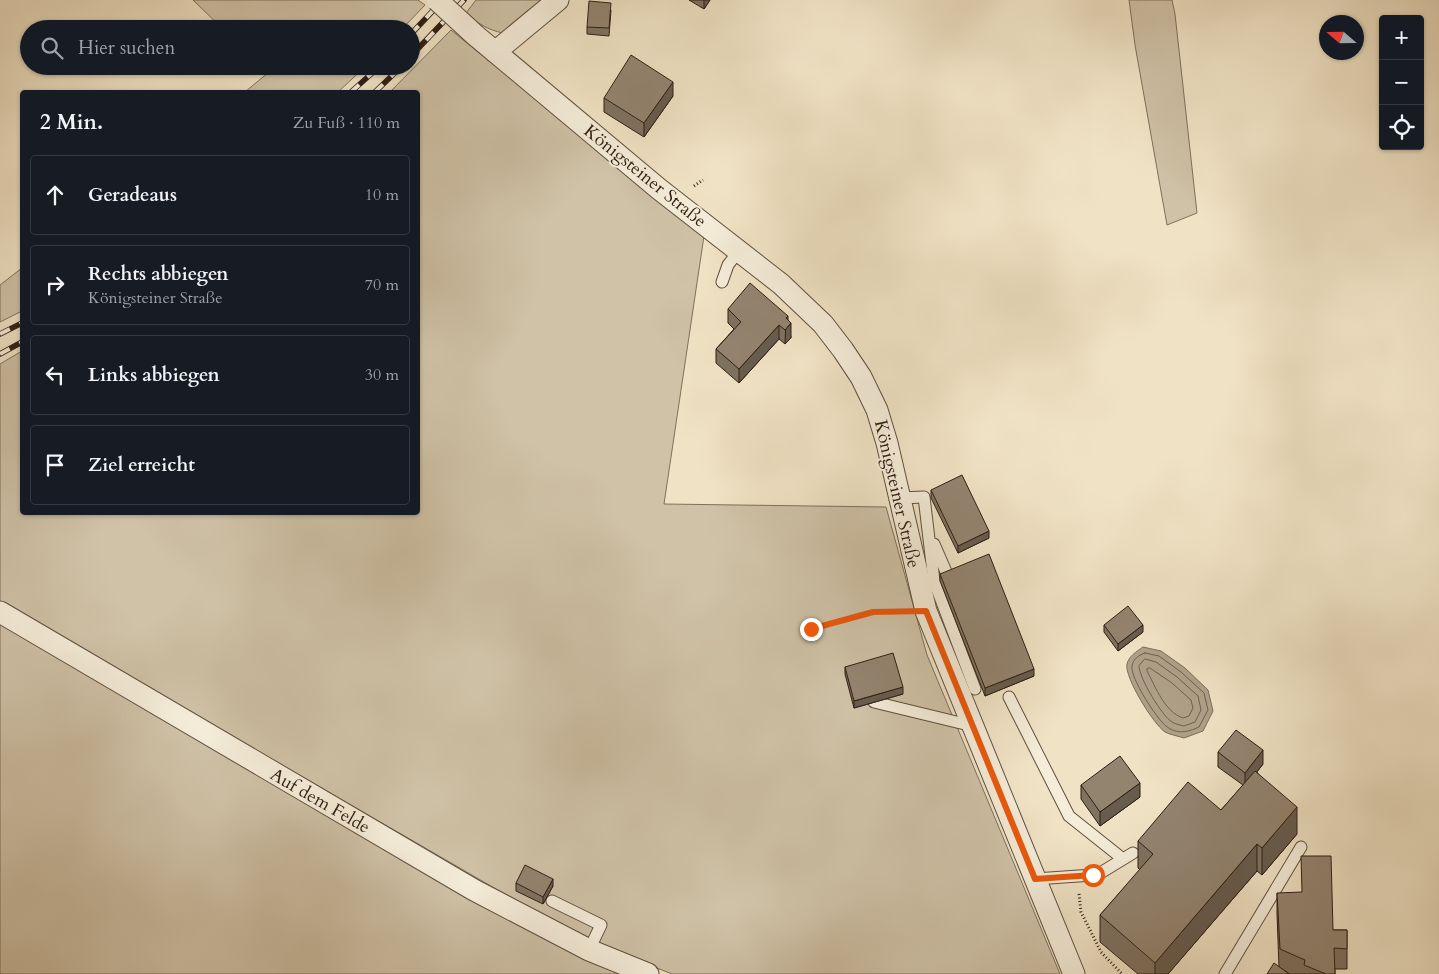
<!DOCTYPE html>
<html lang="de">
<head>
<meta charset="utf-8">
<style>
  body { margin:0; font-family:Cardo,serif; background:#20242c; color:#f1f3f6 }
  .controls { position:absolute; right:15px; top:15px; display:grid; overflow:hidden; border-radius:5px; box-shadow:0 1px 4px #0004 }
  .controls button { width:45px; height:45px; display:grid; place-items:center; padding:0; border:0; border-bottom:1px solid #363941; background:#171b24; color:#f1f3f6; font:25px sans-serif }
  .compass { position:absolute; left:1319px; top:15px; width:45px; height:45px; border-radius:50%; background:#171b24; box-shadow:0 1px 4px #0004; rotate:290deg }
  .stop { position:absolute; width:15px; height:15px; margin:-11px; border:4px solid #ea580c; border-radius:50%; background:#fff }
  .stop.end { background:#ea580c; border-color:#fff; box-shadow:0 1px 5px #0008 }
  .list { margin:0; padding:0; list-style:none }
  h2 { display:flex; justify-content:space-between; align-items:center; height:65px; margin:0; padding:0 20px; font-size:21px }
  h2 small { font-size:16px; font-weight:400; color:#9ea1a6 }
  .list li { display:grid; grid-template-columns:32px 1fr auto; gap:15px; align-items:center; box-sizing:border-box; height:80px; margin:0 10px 10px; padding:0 10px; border:1px solid #363941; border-radius:5px }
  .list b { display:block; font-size:19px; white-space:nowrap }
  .list p { margin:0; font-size:16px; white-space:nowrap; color:#9ea1a6 }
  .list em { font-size:16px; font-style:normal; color:#9ea1a6 }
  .icon { flex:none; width:28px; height:28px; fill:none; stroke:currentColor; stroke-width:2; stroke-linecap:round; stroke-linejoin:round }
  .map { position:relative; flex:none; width:1439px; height:974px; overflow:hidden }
  .search { position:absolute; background:#171b24; box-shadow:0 1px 4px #0004; left:20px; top:20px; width:400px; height:55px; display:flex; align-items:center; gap:12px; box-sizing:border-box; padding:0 18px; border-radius:28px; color:#9ea1a6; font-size:19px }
  .panel { position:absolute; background:#171b24; box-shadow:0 1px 4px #0004; left:20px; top:90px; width:400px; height:425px; border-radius:5px }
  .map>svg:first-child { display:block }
</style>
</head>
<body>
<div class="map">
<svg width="1439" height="974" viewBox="0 0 1439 974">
  <rect width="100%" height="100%" fill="#f0e3c5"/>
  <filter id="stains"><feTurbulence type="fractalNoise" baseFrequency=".004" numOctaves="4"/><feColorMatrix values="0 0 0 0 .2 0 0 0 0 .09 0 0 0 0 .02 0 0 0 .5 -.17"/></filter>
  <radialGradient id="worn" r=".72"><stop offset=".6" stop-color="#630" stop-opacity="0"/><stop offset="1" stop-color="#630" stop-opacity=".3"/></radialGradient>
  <!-- green -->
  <path fill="#cfc2a7" stroke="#7f705d" d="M 193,0 L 418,0 L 425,5 L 402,29 L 223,29 Z
    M 476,0 L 551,0 L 503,33 C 488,30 477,23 466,13 Z
    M 1129,0 L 1172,0 L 1175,14 L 1197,213 L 1167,225 L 1135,45 Z
    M 451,30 L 704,236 L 664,504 L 886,507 L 927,655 L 1060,974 L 672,974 L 579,937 L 0,602 L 0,364 L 22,351 L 22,512 L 418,512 L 418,92 L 390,92 Z
    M 263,66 L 366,66 L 338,92 L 245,92 L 269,72 Z
    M 22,268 L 22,311 L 0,322 L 0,285 Z
    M 0,620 L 631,974 L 0,974 Z"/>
  <!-- water -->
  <path fill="#aea088" stroke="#7b6c59" d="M 1143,647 L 1161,651 L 1185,668 L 1208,690 L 1213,711 L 1203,731 L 1184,738 C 1178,736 1171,735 1165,732 C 1154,725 1124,677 1127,664 C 1129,656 1136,652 1143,647 Z"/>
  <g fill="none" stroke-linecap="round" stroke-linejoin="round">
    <!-- shore -->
    <path stroke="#6e5f4e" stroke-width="1" d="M 1145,653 L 1159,656 L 1181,672 L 1204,693 L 1208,710 L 1199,727 C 1188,732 1177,735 1166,726 C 1157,719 1130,678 1132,666 C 1133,659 1139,655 1145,653 Z
      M 1145,659 L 1156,662 L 1177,677 L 1198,696 L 1201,710 L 1195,722 L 1184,726 C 1180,725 1175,724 1172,722 C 1162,716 1139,678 1139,666 Z
      M 1150,668 L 1172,683 L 1191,700 L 1193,708 L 1189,716 L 1183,718 C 1165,712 1156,688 1147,671 L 1147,669 Z"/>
    <!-- lane casing -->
    <g stroke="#5f4f40" stroke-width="13">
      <path id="lane" d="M 722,282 L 728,265 L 738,252
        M 899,498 L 924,497 L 934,581 L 975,689
        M 934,544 L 947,574
        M 1009,697 L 1069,816 L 1123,859
        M 874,702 L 973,726
        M 1035,879 L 1093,875 L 1102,872 L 1133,853
        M 552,901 L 601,925 L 589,950
        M 1225,974 L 1301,847"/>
    </g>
    <!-- street casing -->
    <g stroke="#5f4f40" stroke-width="23">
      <path id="street" d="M 475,35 L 659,189 L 781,284 L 823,324 L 843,350 L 861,377 L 877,410 L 887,443 L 926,611 L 1074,974
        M 495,52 L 558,0
        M 0,612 L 474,890 L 589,950 L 648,974"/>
    </g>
    <!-- path -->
    <path stroke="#2f1e13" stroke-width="3" stroke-dasharray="1 2.5" stroke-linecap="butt" d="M 694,186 L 703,180
      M 811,629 L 873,612 L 903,611
      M 1079,894 L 1081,912 L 1101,952 L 1122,974"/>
    <!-- lane -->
    <use href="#lane" stroke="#f5edd9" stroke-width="11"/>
    <!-- street -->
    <use href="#street" stroke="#f5edd9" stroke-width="21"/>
    <!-- rail casing -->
    <g stroke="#2f1e13" stroke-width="5.5">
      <path id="rail" d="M 411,34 L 443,0
        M 411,56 L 464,0
        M 351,92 L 380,66
        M 375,92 L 402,66
        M 0,334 L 22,323
        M 0,354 L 22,342"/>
    </g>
    <!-- rail -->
    <use href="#rail" stroke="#f5edd9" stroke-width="4" stroke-dasharray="11" stroke-linecap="butt"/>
    <!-- street-bridge casing -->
    <g stroke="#5f4f40" stroke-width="23" stroke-linecap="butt">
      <path id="street-bridge" d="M 437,0 L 475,35"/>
    </g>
    <!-- street-bridge -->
    <use href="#street-bridge" stroke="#f5edd9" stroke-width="21"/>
  </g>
  <!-- wall -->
  <path fill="#7e7260" stroke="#2f1e13" d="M 689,0 L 710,0 L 704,9 Z
    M 611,10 L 609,36 L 587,34 L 587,27 Z
    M 673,96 L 644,137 L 604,112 L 604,98 Z
    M 728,309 L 788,320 L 791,338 L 785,344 L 779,339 L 739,383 L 716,363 L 716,349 L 734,329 L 728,323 Z
    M 931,490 L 989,538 L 958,553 L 931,498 Z
    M 940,574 L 1034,676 L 985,696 L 940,581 Z
    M 1104,625 L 1143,632 L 1118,651 L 1104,632 Z
    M 845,667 L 903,694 L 854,708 L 845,674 Z
    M 1218,752 L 1263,764 L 1257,772 L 1297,834 L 1262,875 L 1257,871 L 1168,974 L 1138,974 L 1100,942 L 1100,915 L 1140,870 L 1138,868 L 1138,841 L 1221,810 L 1243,785 L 1218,767 Z
    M 1081,785 L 1140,797 L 1100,826 L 1081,799 Z
    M 516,883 L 553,886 L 543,904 L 516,891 Z
    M 1277,893 L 1333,930 L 1347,930 L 1347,969 L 1335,969 L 1335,974 L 1290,974 L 1279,967 L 1277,914 Z"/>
  <!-- shaded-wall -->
  <path fill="#675c4e" stroke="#2f1e13" d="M 704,0 L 710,0 L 704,9 Z
    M 673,82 L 673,96 L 644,137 L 644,123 Z
    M 788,316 L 788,327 L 791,323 L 791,338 L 785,344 L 786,318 Z
    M 779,325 L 779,339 L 739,383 L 739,369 Z
    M 989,531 L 989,538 L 958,553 L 958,546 Z
    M 1143,625 L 1143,632 L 1118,651 L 1118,644 Z
    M 1034,669 L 1034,676 L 985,696 L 985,688 Z
    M 903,687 L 903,694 L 854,708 L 854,701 Z
    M 1263,750 L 1263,764 L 1245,787 L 1245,773 Z
    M 1140,783 L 1140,797 L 1100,826 L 1100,812 Z
    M 1297,807 L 1297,834 L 1262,875 L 1262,848 Z
    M 1257,844 L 1257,871 L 1168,974 L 1155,974 L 1155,963 Z
    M 553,879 L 553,886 L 543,904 L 543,897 Z"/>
  <!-- building -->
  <path fill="#938470" stroke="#2f1e13" d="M 589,1 L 611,3 L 609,28 L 587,27 Z
    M 631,55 L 673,82 L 644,123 L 604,98 Z
    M 750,283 L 788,316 L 786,318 L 791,323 L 785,330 L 779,325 L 739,369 L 716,349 L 741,322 L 728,309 Z
    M 962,475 L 989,531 L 958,546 L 931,490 Z
    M 989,554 L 1034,669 L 985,688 L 940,574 Z
    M 1128,606 L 1143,625 L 1118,644 L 1104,625 Z
    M 893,653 L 903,687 L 854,701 L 845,667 Z
    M 1236,730 L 1263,750 L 1245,773 L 1218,752 Z
    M 1120,756 L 1140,783 L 1100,812 L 1081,785 Z
    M 1255,771 L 1297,807 L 1262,848 L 1257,844 L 1155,963 L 1100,915 L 1153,854 L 1138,841 L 1188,782 L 1221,810 Z
    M 1301,856 L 1331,856 L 1333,930 L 1347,930 L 1347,949 L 1334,948 L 1335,974 L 1326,974 L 1304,965 L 1305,960 L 1280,949 L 1277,893 L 1302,892 Z
    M 525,865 L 553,879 L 543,897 L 516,883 Z
    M 1274,963 L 1289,974 L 1267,974 Z"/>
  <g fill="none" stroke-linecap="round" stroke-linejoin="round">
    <!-- route -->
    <path stroke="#ea580c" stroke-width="6" d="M 811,629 L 873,612 L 926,611 L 1035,879 L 1093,875"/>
  </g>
  <g text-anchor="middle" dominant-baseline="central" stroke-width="4" stroke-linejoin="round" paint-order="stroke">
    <!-- street labels -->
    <g font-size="18" fill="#2f1e13" stroke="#f5edd9">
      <text transform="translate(645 176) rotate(39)">Königsteiner Straße</text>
      <text transform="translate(897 494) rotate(77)">Königsteiner Straße</text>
      <text transform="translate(320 801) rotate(30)">Auf dem Felde</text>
    </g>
  </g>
  <rect width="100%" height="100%" filter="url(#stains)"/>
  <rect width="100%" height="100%" fill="url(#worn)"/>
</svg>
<div class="controls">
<button>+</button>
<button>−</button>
<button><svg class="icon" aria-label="locate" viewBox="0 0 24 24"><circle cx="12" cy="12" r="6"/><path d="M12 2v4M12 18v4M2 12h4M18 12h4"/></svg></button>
</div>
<svg class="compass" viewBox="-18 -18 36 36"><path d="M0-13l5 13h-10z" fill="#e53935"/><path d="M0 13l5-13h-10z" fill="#9ea1a6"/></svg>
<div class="stop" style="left:1093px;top:875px"></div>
<div class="stop end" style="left:811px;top:629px"></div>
<div class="search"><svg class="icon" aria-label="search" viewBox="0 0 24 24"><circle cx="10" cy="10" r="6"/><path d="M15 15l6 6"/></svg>Hier suchen</div>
<section class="panel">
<h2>2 Min.<small>Zu Fuß · 110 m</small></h2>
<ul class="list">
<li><svg class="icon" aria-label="ahead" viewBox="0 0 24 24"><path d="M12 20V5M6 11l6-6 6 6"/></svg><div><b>Geradeaus</b></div><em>10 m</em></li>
<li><svg class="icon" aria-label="right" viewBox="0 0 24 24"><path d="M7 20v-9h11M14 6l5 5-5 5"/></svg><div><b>Rechts abbiegen</b><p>Königsteiner Straße</p></div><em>70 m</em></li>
<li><svg class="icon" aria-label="left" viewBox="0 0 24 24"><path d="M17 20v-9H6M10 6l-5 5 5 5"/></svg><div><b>Links abbiegen</b></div><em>30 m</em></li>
<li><svg class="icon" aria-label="arrive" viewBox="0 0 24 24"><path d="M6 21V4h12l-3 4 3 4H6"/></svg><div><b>Ziel erreicht</b></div></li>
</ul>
</section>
</div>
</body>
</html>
